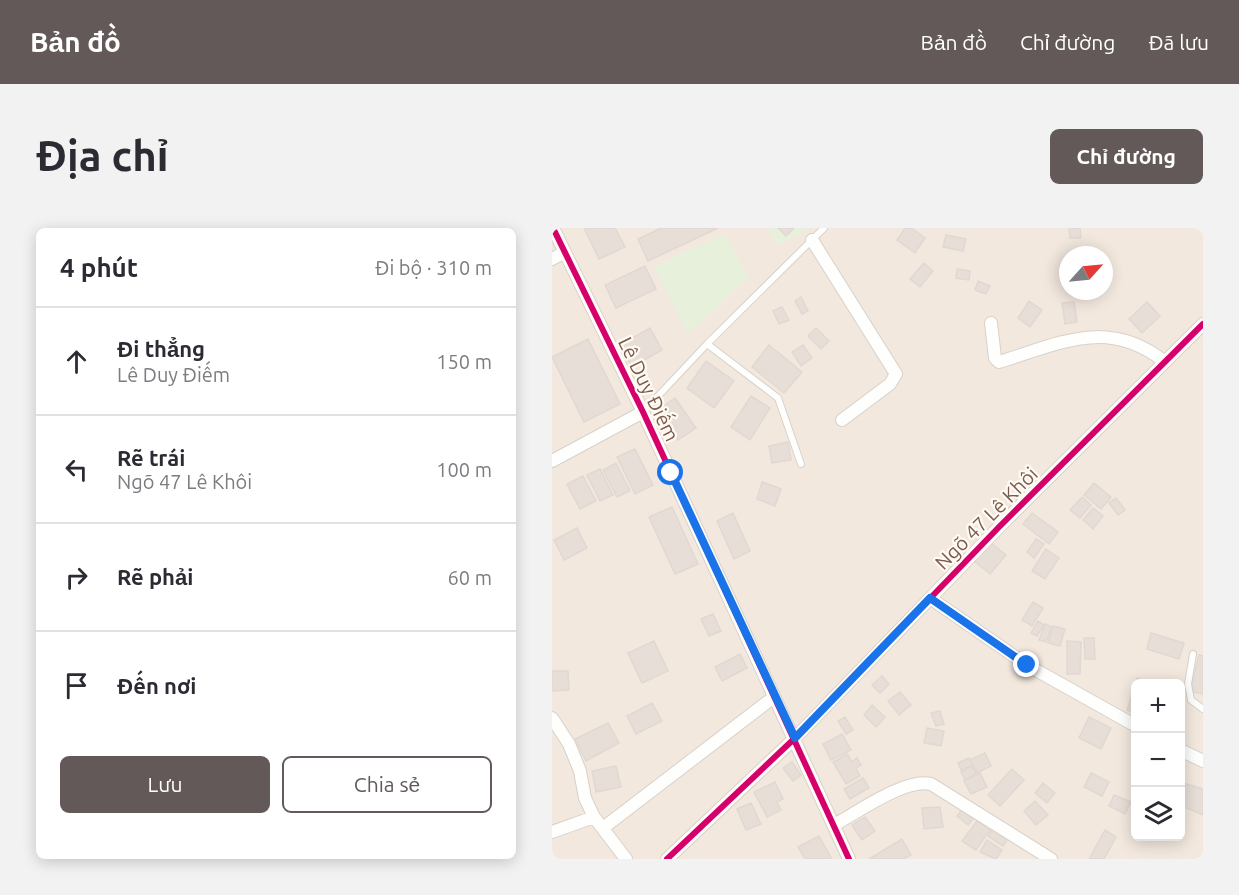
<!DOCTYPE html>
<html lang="vi">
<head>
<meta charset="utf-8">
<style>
  body { margin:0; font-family:Ubuntu,sans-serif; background:#f2f2f3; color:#2b2b33 }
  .controls { position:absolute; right:18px; bottom:18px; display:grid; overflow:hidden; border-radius:9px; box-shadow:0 3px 15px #0003 }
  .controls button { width:54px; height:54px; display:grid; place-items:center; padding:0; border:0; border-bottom:2px solid #e1e1e2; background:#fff; color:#2b2b33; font:30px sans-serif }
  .compass { position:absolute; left:507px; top:18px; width:54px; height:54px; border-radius:50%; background:#fff; box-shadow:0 3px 15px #0003; rotate:63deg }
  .stop { position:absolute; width:18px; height:18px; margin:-14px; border:4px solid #1a73e8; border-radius:50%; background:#fff }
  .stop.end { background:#1a73e8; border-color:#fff; box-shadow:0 2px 6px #0008 }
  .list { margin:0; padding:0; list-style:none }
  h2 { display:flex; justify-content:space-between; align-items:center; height:78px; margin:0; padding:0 24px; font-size:26px }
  h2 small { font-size:20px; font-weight:400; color:#7c7c81 }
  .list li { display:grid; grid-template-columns:39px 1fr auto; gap:18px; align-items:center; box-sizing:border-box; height:108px; padding:0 24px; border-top:2px solid #e1e1e2 }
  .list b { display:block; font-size:22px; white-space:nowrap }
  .list p { margin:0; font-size:20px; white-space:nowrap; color:#7c7c81 }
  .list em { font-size:20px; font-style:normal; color:#7c7c81 }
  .actions { display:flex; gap:12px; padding:18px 24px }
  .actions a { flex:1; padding:14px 0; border:2px solid #625958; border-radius:9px; text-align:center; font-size:21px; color:#625958 }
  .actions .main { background:#625958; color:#fff }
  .icon { flex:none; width:33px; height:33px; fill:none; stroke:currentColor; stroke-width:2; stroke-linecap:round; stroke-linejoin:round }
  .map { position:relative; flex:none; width:651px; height:631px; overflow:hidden; border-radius:9px }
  header { display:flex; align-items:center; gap:36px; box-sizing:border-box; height:84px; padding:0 30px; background:#625958; color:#fff }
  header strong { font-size:28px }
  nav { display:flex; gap:33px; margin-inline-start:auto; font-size:21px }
  .intro { display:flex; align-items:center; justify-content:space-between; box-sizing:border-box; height:144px; padding:0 36px }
  h1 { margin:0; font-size:42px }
  .button { padding:15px 27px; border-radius:9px; background:#625958; color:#fff; font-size:21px; font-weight:700 }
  main { display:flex; gap:36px; padding:0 36px }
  aside { flex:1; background:#fff; border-radius:9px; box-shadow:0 3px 15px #0003 }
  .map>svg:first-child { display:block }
</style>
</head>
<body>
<header>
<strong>Bản đồ</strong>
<nav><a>Bản đồ</a><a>Chỉ đường</a><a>Đã lưu</a></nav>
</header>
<div class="intro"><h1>Địa chỉ</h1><a class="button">Chỉ đường</a></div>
<main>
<aside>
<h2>4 phút<small>Đi bộ · 310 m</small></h2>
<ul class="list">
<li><svg class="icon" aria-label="ahead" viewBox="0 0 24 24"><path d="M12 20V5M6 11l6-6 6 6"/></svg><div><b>Đi thẳng</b><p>Lê Duy Điếm</p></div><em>150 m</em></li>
<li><svg class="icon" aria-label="left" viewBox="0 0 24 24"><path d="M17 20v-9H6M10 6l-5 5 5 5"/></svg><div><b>Rẽ trái</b><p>Ngõ 47 Lê Khôi</p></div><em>100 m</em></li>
<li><svg class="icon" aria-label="right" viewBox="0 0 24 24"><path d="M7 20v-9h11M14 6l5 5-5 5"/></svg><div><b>Rẽ phải</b></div><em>60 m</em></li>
<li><svg class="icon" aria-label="arrive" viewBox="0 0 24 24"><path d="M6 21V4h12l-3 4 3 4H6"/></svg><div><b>Đến nơi</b></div></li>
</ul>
<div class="actions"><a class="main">Lưu</a><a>Chia sẻ</a></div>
</aside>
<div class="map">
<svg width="651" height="631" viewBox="0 0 651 631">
  <rect width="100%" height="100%" fill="#f9f5f0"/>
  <!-- residential -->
  <path fill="#f2e8de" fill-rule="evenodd" d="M 0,0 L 651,0 L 651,631 L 0,631 ZM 516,27 L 552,27 L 552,63 L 516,63 ZM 584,455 L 628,455 L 628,608 L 584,608 Z"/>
  <!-- green -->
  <path fill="#e7f0db" d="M 216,0 L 258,0 L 225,18 Z
    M 172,6 L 196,49 L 136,106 L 102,39 Z"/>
  <!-- building -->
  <path fill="#e6ded7" stroke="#e2d8d2" stroke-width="1.5" d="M 32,0 L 63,0 L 73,19 L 47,31 Z
    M 109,0 L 166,0 L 96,33 L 86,11 Z
    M 226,0 L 242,0 L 234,8 Z
    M 353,0 L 359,0 L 373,10 L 363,25 L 345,12 Z
    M 517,0 L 528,0 L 529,10 L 518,10 Z
    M 394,7 L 414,11 L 411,23 L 391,19 Z
    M 372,35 L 381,43 L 368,59 L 358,51 Z
    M 93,38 L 104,61 L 64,80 L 53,57 Z
    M 405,41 L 418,43 L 417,52 L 404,50 Z
    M 426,53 L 438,58 L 434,66 L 423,62 Z
    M 249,69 L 256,83 L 250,86 L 243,73 Z
    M 477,73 L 490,82 L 478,99 L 466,90 Z
    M 522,74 L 525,94 L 513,96 L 510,75 Z
    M 595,74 L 608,88 L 590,105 L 577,91 Z
    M 230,79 L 237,92 L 227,96 L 221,83 Z
    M 98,100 L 110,122 L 80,139 L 68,117 Z
    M 264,100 L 277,113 L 269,121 L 256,108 Z
    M 36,111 L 68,176 L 32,194 L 0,129 Z
    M 217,117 L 250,144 L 232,165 L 200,139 Z
    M 251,117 L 260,130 L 249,138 L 240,124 Z
    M 154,133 L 182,153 L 162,180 L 135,160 Z
    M 199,168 L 218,180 L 198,212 L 179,199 Z
    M 123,170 L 144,200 L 126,212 L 106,182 Z
    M 236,214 L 239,232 L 220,235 L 217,218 Z
    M 83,221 L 101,257 L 83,266 L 65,229 Z
    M 64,235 L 78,263 L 65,269 L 51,242 Z
    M 48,241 L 61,267 L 48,273 L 35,247 Z
    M 31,248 L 44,273 L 28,281 L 15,256 Z
    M 210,254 L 229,261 L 223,278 L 205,271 Z
    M 542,255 L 559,269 L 549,281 L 532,267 Z
    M 530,269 L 539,277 L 528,290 L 518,282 Z
    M 564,270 L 573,282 L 566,287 L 557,275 Z
    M 120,279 L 146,336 L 123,346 L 97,289 Z
    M 541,280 L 551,288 L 541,301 L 531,292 Z
    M 181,285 L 198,323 L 182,331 L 165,293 Z
    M 480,285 L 506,304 L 497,316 L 471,296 Z
    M 25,300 L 35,320 L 12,332 L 2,312 Z
    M 484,311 L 492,316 L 482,330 L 475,324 Z
    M 438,314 L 454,327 L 438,346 L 422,333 Z
    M 494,321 L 507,330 L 493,351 L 480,343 Z
    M 481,374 L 491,380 L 480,398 L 470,392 Z
    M 161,386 L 169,403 L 157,408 L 149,391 Z
    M 486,393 L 492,397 L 485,408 L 479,405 Z
    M 493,396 L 500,399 L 494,414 L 487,412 Z
    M 501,398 L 513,401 L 508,418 L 496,415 Z
    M 599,405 L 632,415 L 627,431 L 595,421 Z
    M 532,410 L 542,410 L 543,431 L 533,431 Z
    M 102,413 L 116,443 L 90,455 L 76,425 Z
    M 515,413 L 529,414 L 528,446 L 515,446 Z
    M 188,426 L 195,440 L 170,453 L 163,439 Z
    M 647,427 L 651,428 L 651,466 L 638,463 Z
    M 0,443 L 16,443 L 17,462 L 0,463 Z
    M 330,448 L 337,456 L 328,465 L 320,457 Z
    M 585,450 L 601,455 L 584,455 L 584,485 L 575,482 Z
    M 348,464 L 359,477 L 347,487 L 336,473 Z
    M 100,475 L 110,493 L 84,506 L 75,488 Z
    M 320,477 L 333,489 L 324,499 L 312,487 Z
    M 388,483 L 392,496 L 384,498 L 379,485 Z
    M 293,489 L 301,502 L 294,506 L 286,493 Z
    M 537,489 L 559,500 L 549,521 L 527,510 Z
    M 56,495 L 67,515 L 34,533 L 23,511 Z
    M 375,500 L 392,503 L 389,518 L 372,515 Z
    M 290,506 L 299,522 L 279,532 L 271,516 Z
    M 433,525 L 439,538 L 425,545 L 418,532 Z
    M 295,526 L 300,534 L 305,530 L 309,537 L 304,540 L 308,548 L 294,556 L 281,534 Z
    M 417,530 L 420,537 L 409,542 L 406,535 Z
    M 240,534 L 249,547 L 241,553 L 231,540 Z
    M 64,538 L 69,559 L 44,564 L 40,543 Z
    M 420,538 L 424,546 L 413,552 L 409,544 Z
    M 460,541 L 472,552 L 448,578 L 436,567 Z
    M 428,545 L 435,559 L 419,566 L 412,553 Z
    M 539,545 L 557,554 L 550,568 L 532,559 Z
    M 311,550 L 317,560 L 298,571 L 292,561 Z
    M 223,554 L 231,571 L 225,574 L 229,582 L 215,589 L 202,564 Z
    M 628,554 L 651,561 L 651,587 L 628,577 Z
    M 491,555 L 503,565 L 495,575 L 483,565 Z
    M 562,567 L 579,574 L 573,586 L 557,578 Z
    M 483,573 L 496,587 L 484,597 L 472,583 Z
    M 199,575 L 209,596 L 194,602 L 185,581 Z
    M 388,579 L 391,599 L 372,601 L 370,580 Z
    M 412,579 L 423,588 L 416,597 L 405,588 Z
    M 313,589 L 323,603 L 310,612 L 300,597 Z
    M 425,593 L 438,602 L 424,622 L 410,613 Z
    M 440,602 L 455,612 L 451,618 L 436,608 Z
    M 553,602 L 564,609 L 552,631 L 537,631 Z
    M 267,608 L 280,631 L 253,631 L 246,619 Z
    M 350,611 L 359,627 L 351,631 L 317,631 Z
    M 435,612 L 450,622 L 444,631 L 428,624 Z"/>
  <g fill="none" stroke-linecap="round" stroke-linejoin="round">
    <!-- service casing -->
    <g stroke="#d7d1cb" stroke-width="8">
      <path id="service" d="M 155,116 L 226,170 L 249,236
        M 92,183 L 155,116 L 272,0
        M 641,426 L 636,456 L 639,472 L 651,481"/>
    </g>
    <!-- minor casing -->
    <g stroke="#d7d1cb" stroke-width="14">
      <path id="minor" d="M 1,0 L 91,184 L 297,631
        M 260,12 L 344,146 L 338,156 L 290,192
        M 0,31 L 13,24
        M 439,95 L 443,130 L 447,134 C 509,115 556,89 613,134
        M 0,233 L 91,184
        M 378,370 L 475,437 L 584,498
        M 0,490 L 17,516 L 28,543 L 33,570 L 42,589 L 74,631
        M 628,522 L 651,533
        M 282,597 C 306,584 353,550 379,556 L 499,631
        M 51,600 L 222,469
        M 0,604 L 42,589
        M 115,631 L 243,510 L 448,298 L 651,96"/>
    </g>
    <!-- service -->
    <use href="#service" stroke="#fefefd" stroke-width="6"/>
    <!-- minor -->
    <use href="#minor" stroke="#fefefd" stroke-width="12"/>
    <!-- cycleway casing -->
    <g stroke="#fffaf3" stroke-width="10">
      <path id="cycleway" d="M 1,0 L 91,184 L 297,631
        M 115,631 L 243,510 L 448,298 L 651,96"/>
    </g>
    <!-- cycleway -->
    <use href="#cycleway" stroke="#d6006c" stroke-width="6"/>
  </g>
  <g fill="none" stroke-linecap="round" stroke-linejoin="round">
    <!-- route -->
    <path stroke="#1a73e8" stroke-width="8" d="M 119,245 L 243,510 L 378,370 L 475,437"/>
  </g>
  <g text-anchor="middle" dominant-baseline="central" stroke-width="4.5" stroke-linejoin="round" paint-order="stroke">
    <!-- street labels -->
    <g font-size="20" fill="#7a5c4d" stroke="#fffaf3">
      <text transform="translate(97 161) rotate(64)">Lê Duy Điếm</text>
      <text transform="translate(434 290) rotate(-45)">Ngõ 47 Lê Khôi</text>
    </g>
  </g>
</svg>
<div class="controls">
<button>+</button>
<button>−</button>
<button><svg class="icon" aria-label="layers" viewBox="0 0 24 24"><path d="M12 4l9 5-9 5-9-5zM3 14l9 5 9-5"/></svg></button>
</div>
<svg class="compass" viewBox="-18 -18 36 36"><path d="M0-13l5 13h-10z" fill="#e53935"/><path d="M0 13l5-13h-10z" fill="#7c7c81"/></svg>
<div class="stop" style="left:119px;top:245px"></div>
<div class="stop end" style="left:475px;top:437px"></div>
</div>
</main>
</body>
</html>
